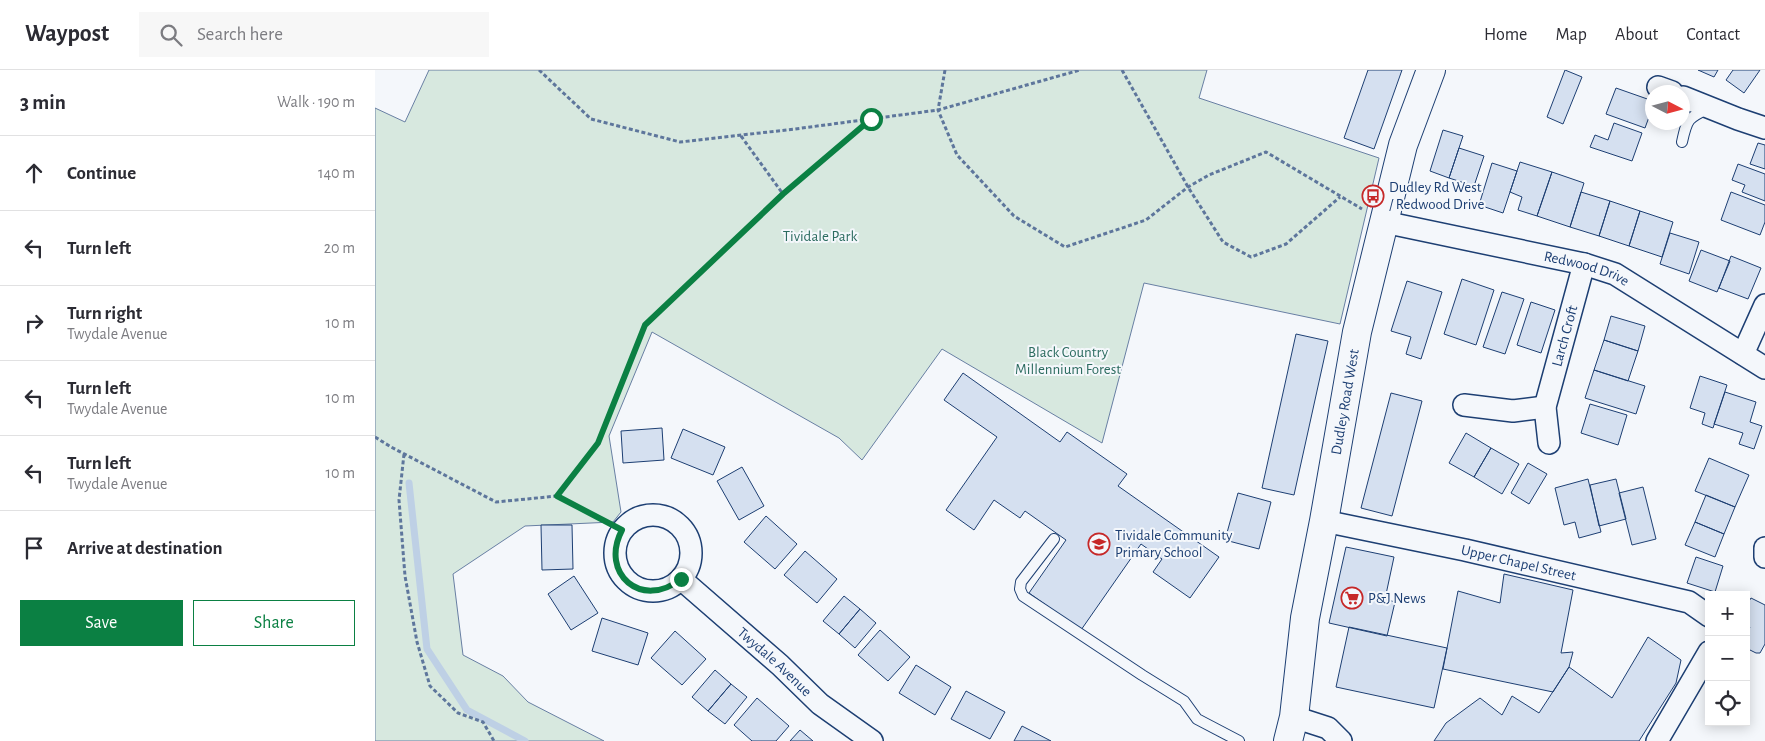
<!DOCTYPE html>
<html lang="en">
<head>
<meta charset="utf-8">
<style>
  body { margin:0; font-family:"Alegreya Sans",sans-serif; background:#f7f7f7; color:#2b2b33 }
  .controls { position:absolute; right:15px; bottom:15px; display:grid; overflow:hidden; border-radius:0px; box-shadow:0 2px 12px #0003 }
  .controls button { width:45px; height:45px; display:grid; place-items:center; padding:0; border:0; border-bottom:1px solid #e1e1e2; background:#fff; color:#2b2b33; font:25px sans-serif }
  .compass { position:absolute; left:1270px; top:15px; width:45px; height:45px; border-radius:50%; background:#fff; box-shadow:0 2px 12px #0003; rotate:96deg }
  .stop { position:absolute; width:15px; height:15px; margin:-11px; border:4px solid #0b8043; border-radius:50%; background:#fff }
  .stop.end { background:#0b8043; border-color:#fff; box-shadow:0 1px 5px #0008 }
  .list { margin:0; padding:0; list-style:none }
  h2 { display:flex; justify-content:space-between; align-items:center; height:65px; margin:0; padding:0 20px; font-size:21px }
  h2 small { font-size:16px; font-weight:400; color:#7c7c81 }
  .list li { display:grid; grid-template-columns:32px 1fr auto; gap:15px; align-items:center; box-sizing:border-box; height:75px; padding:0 20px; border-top:1px solid #e1e1e2 }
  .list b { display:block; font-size:19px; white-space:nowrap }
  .list p { margin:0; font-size:16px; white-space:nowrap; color:#7c7c81 }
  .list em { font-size:16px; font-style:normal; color:#7c7c81 }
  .actions { display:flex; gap:10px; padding:15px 20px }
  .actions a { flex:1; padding:11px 0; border:1px solid #0b8043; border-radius:0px; text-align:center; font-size:18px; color:#0b8043 }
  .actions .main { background:#0b8043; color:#fff }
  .icon { flex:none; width:28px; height:28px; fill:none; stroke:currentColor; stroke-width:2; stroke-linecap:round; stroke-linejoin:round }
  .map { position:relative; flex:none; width:1390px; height:671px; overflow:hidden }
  header { display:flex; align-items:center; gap:30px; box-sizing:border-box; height:70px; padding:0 25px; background:#fff; border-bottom:1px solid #e1e1e2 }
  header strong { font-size:24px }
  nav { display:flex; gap:28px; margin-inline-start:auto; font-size:18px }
  .search { width:350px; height:45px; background:#f7f7f7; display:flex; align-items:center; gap:12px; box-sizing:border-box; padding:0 18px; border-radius:0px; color:#7c7c81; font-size:19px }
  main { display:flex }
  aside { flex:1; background:#fff }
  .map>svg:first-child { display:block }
</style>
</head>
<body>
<header>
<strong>Waypost</strong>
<div class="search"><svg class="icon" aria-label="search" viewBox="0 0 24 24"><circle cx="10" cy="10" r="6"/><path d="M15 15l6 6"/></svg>Search here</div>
<nav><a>Home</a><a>Map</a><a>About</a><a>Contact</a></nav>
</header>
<main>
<aside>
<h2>3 min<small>Walk · 190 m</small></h2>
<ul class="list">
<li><svg class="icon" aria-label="ahead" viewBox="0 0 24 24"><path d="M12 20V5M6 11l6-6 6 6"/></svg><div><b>Continue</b></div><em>140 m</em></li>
<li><svg class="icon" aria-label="left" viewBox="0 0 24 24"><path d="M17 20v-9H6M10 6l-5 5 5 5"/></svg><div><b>Turn left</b></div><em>20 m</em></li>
<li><svg class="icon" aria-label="right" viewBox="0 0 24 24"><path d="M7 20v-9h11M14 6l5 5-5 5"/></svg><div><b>Turn right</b><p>Twydale Avenue</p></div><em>10 m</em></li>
<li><svg class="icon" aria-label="left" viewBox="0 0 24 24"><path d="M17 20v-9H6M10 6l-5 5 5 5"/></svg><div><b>Turn left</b><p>Twydale Avenue</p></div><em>10 m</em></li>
<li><svg class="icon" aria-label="left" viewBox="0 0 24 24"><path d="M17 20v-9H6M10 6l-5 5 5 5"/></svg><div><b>Turn left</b><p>Twydale Avenue</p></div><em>10 m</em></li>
<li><svg class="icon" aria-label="arrive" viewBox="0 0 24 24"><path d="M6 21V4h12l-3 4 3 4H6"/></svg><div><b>Arrive at destination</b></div></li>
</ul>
<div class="actions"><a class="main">Save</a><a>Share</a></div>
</aside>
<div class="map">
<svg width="1390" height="671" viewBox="0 0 1390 671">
  <rect width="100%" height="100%" fill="#f4f7fb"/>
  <!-- green -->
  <path fill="#d7e8df" stroke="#687fa3" d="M 54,0 L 832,0 L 824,28 L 1004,88 L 965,254 L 769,213 L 727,373 L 567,279 L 487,390 L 464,368 L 277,262 L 234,366 L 246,442 L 238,452 L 150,456 L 78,504 L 88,585 L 128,606 L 153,632 L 229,671 L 0,671 L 0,38 L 30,52 Z"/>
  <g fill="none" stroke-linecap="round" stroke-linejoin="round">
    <!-- stream -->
    <path stroke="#bed0e5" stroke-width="7" d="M 34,413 L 52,579 L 92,640 L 150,671"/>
  </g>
  <!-- building -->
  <path fill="#d5e0f0" stroke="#1d3f73" d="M 993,0 L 1027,0 L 999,79 L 969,68 Z
    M 1190,0 L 1207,7 L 1188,54 L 1172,47 Z
    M 1323,0 L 1343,0 L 1339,7 Z
    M 1358,0 L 1385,0 L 1369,23 L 1351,10 Z
    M 1241,18 L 1278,31 L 1278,36 L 1270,58 L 1231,44 Z
    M 1239,53 L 1267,63 L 1257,91 L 1215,77 L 1220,65 L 1233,70 Z
    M 1068,60 L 1088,66 L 1074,108 L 1055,101 Z
    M 1383,73 L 1390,75 L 1390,99 L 1375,94 Z
    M 1084,78 L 1109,86 L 1099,116 L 1074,108 Z
    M 1145,92 L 1177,102 L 1162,146 L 1143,140 L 1147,127 L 1135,122 Z
    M 1117,93 L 1142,101 L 1128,143 L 1104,135 Z
    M 1363,94 L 1390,104 L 1390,131 L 1367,122 L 1370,115 L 1357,110 Z
    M 1177,102 L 1209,113 L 1195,157 L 1162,146 Z
    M 1206,122 L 1235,131 L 1224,166 L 1195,157 Z
    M 1356,122 L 1390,135 L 1390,152 L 1385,165 L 1346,150 Z
    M 1235,131 L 1265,141 L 1254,176 L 1224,166 Z
    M 1265,141 L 1298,152 L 1287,187 L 1254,176 Z
    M 1295,163 L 1324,172 L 1314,204 L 1285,194 Z
    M 1326,180 L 1355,191 L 1342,222 L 1314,211 Z
    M 1356,186 L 1386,198 L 1373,229 L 1344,218 Z
    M 1087,209 L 1119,220 L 1101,275 L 1069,264 Z
    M 1032,211 L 1067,222 L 1046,289 L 1031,284 L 1036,267 L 1016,261 Z
    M 1127,222 L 1149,229 L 1130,284 L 1108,277 Z
    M 1156,232 L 1180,240 L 1166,283 L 1142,275 Z
    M 1236,246 L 1270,256 L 1263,281 L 1229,270 Z
    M 921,264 L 953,271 L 919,425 L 887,418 Z
    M 1229,270 L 1263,281 L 1253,311 L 1219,300 Z
    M 1219,300 L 1270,316 L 1261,344 L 1210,328 Z
    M 588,303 L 685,372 L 692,362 L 752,404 L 743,416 L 844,487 L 815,528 L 778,502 L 787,489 L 766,474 L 706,560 L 654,523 L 691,470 L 650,441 L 645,448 L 619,430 L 599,460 L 571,440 L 622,367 L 569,330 Z
    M 1325,306 L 1352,315 L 1338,358 L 1327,354 L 1330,343 L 1315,338 Z
    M 1350,322 L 1381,332 L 1375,352 L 1387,356 L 1379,379 L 1364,374 L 1368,363 L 1339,354 Z
    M 1016,323 L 1047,331 L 1017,446 L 986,438 Z
    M 1215,334 L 1252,345 L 1243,375 L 1206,363 Z
    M 287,358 L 289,390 L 248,393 L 246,361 Z
    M 308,359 L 350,377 L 338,405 L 296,388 Z
    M 1091,363 L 1116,378 L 1099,407 L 1074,393 Z
    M 1116,378 L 1144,394 L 1127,424 L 1099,407 Z
    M 1334,388 L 1374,405 L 1360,437 L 1320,421 Z
    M 1153,393 L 1172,404 L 1154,434 L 1136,423 Z
    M 367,397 L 389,436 L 364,450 L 342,411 Z
    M 1213,409 L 1226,462 L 1204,468 L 1200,452 L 1189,455 L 1180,418 Z
    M 1241,409 L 1251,449 L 1224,456 L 1215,415 Z
    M 1268,417 L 1281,469 L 1257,475 L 1244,423 Z
    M 863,423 L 896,432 L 884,479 L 850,470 Z
    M 1331,425 L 1360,437 L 1349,464 L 1320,452 Z
    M 391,446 L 422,474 L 400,499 L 369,472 Z
    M 1320,452 L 1349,464 L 1340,487 L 1310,475 Z
    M 166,455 L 197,455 L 198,499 L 167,500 Z
    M 971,477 L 1019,487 L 1010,529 L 1020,532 L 1012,566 L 954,553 Z
    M 430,481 L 462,509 L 442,533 L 409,505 Z
    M 1321,487 L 1348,496 L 1340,522 L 1312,513 Z
    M 1129,504 L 1198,520 L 1186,583 L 1198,582 L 1194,597 L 1178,622 L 1068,599 L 1083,521 L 1125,533 Z
    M 199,506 L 223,543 L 196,560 L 173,524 Z
    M 469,526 L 485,539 L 464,564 L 448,551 Z
    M 1376,528 L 1390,535 L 1390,574 L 1385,583 L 1381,583 L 1371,578 L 1371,564 L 1375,557 L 1371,555 L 1371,536 Z
    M 485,539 L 501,553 L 480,578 L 464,564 Z
    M 227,548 L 273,563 L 263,595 L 217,581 Z
    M 974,557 L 1072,578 L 1059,638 L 961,617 Z
    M 505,560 L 535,587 L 513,611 L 483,585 Z
    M 300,561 L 331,589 L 307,615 L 276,588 Z
    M 1273,567 L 1306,590 L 1301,613 L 1264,671 L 1059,671 L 1071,653 L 1105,628 L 1127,645 L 1137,626 L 1164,643 L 1194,597 L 1237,628 Z
    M 541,595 L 576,617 L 560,645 L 524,623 Z
    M 340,600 L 356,614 L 333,641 L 317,627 Z
    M 356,614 L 372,627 L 350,654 L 333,641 Z
    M 591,621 L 630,642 L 615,669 L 576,649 Z
    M 382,628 L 414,656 L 401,671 L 377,671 L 359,655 Z
    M 647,656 L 676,671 L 639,671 Z
    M 425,660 L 438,671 L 415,671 Z"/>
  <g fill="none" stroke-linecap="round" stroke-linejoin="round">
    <!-- service casing -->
    <g stroke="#1d3f73" stroke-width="12">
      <path id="service" d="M 1307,72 C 1312,49 1313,48 1334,38
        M 679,469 L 646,512 L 645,519 L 648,526 L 767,605 L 809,631 L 822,649 L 864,671"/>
    </g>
    <!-- minor casing -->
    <g stroke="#1d3f73" stroke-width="24">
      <g id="minor">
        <path d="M 1283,17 L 1297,22"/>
        <path d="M 1308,27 L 1363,49 L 1390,58"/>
        <path id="s1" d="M 1009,152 L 1209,194 L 1240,204 L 1390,298"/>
        <path d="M 1368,284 L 1390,235"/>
        <path d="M 1089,335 L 1138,341 L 1170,337"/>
        <path id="s2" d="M 1174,373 L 1170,337 L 1209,194"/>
        <circle cx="278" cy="483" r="38"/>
        <path id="s3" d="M 949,451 L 1090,480 L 1314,532 L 1334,546"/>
        <path d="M 1390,478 L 1390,487"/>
        <path id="s4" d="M 306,509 L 405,595 L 445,634 L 497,671"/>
        <path d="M 919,647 L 953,658 L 966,671"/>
        <path d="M 1282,671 L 1334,582"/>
      </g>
    </g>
    <!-- primary casing -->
    <g stroke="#1d3f73" stroke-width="30">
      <g id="primary">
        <path id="s5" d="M 913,671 L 919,647 L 930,548 L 949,451 L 982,262 L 1028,75 L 1056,0"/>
      </g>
    </g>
    <!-- path -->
    <path stroke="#5e769c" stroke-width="3" stroke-dasharray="4 2.5" stroke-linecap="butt" d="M 164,0 L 216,49 L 305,72 L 420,59 L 563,40 L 705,0
      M 570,0 L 563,40 L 582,85 L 639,146 L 690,177 L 771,150 L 813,117 L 834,105 L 891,82 L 987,139
      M 747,0 L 813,117 L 848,172 L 876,187 L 911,174 L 965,127
      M 366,66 L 408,124
      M 0,367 L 16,377 L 121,432 L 182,426 L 247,460
      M 29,384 L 24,430 L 30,506 L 42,572 L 55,616 L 83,643 L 108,652 L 119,671
      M 182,426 L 223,373 L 270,255 L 408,124 L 495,49"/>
    <!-- service -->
    <use href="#service" stroke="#f4f7fb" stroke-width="10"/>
    <!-- minor -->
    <use href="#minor" stroke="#f4f7fb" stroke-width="21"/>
    <!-- primary -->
    <use href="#primary" stroke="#f4f7fb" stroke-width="28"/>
  </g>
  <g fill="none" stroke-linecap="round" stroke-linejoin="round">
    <!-- route -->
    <path stroke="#0b8043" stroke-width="6" d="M 306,509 C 267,540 224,504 247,460 L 182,426 L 223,373 L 270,255 L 408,124 L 496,49"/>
  </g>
  <!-- icons -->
  <defs>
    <g id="bus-ring" transform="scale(1.125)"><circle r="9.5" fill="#f4f7fb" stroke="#c62828" stroke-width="1.5"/><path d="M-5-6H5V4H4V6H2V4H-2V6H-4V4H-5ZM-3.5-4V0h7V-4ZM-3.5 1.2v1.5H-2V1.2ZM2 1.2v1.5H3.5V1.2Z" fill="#c62828"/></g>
    <g id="school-ring" transform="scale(1.125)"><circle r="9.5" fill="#f4f7fb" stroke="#c62828" stroke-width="1.5"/><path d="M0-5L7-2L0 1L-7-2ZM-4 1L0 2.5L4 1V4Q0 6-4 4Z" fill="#c62828"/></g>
    <g id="supermarket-ring" transform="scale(1.125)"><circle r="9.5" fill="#f4f7fb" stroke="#c62828" stroke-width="1.5"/><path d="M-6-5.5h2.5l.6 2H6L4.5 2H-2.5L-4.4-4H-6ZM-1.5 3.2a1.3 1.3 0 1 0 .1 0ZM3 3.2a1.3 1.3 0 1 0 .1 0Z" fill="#c62828"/></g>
  </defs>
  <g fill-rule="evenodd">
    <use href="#bus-ring" x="998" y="126"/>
    <use href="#school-ring" x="724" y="474"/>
    <use href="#supermarket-ring" x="977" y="528"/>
  </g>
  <g text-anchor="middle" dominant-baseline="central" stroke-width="4" stroke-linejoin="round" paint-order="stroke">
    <!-- poi labels -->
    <g font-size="15" fill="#1d3f73" stroke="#f4f7fb" text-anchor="start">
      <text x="1014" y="117">Dudley Rd West<tspan x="1014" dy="17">/ Redwood Drive</tspan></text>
      <text x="740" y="465">Tividale Community<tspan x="740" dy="17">Primary School</tspan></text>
      <text x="993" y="528">P&amp;J News</text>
    </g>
    <!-- park labels -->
    <g font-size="15" fill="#2c6c60" stroke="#f4f7fb">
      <text x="445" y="166">Tividale Park</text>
      <text x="693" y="282">Black Country<tspan x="693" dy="17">Millennium Forest</tspan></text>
    </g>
    <!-- street labels -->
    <g font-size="15" fill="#1d3f73" stroke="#f4f7fb">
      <text stroke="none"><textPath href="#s1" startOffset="208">Redwood Drive</textPath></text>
      <text stroke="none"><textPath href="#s2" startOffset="110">Larch Croft</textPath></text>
      <text stroke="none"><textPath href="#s5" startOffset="344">Dudley Road West</textPath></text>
      <text stroke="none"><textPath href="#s3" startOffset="199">Upper Chapel Street</textPath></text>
      <text stroke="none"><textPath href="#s4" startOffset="125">Twydale Avenue</textPath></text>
    </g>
  </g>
</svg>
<div class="controls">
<button>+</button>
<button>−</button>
<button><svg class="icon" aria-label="locate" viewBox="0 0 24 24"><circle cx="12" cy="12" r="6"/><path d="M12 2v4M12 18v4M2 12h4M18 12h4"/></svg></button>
</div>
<svg class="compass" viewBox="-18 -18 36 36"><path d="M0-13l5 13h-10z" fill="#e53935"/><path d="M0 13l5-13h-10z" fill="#7c7c81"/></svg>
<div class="stop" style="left:496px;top:49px"></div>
<div class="stop end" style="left:306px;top:509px"></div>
</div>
</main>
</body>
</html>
